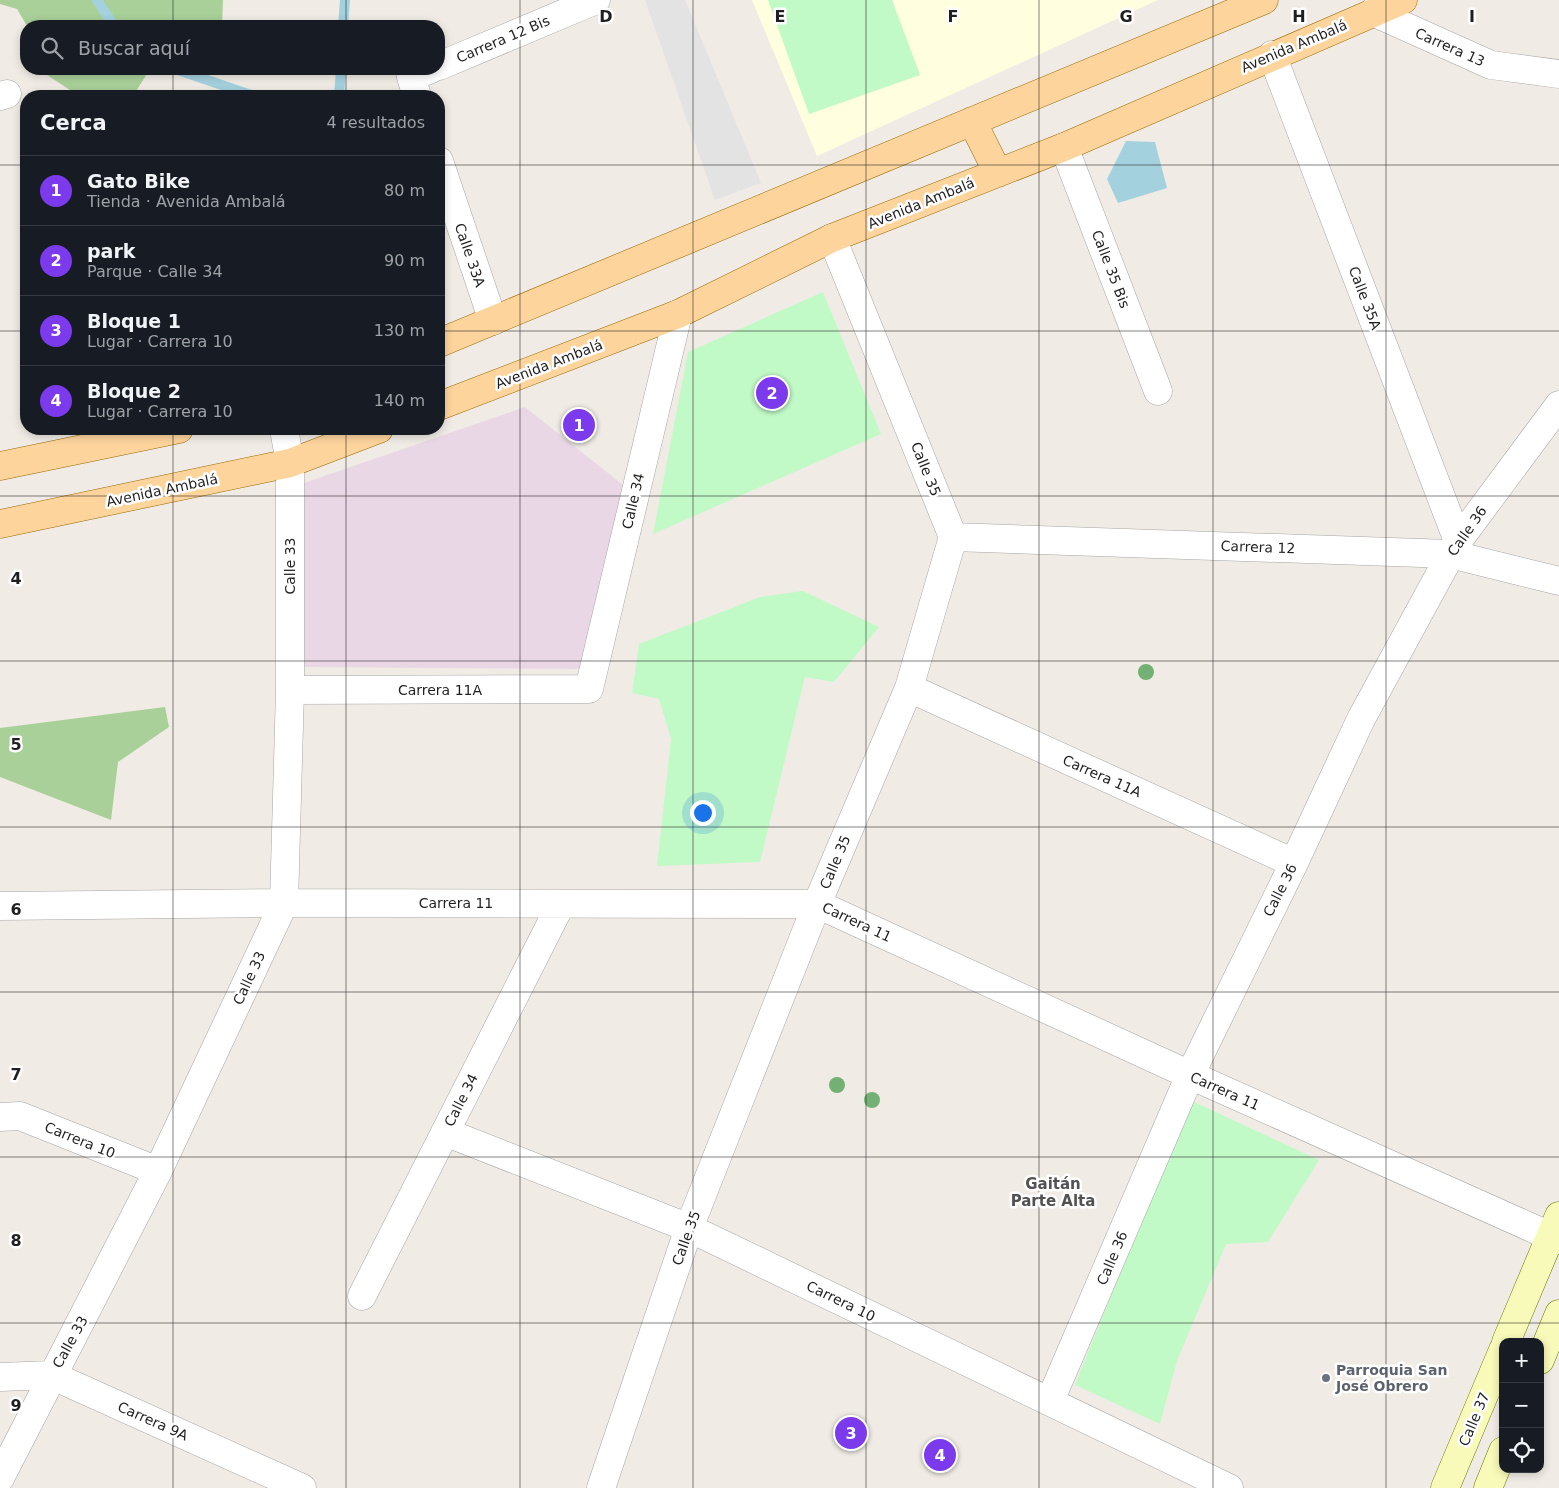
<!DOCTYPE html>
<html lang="es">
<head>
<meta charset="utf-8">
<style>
  body { margin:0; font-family:"DejaVu Sans",sans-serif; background:#20242c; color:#f1f3f6 }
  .controls { position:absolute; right:15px; bottom:15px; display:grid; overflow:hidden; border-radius:10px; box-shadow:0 2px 8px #0003 }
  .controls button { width:45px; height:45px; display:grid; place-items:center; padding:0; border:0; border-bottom:1px solid #363941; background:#171b24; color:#f1f3f6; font:25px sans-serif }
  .you { position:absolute; left:702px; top:812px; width:18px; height:18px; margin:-12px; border:4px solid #fff; border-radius:50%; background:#1a73e8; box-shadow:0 0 0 8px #1a73e833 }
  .badge { display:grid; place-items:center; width:32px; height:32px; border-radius:50%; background:#7c3aed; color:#fff; font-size:16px; font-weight:700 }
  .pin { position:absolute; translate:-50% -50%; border:2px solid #fff; box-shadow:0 1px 5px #0006 }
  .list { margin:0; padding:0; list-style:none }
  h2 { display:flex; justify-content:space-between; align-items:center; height:65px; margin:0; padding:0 20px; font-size:21px }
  h2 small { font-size:16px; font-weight:400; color:#9ea1a6 }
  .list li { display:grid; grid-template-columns:32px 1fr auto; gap:15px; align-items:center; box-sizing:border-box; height:70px; padding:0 20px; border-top:1px solid #363941 }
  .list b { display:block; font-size:19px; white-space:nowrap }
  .list p { margin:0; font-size:16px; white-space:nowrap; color:#9ea1a6 }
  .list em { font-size:16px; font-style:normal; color:#9ea1a6 }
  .icon { flex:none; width:28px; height:28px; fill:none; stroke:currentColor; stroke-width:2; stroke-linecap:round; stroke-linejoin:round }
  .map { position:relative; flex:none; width:1559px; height:1488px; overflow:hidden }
  .search { position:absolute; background:#171b24; box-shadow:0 2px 8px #0003; left:20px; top:20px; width:425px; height:55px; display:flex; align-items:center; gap:12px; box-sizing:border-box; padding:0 18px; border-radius:20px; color:#9ea1a6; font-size:19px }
  .panel { position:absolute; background:#171b24; box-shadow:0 2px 8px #0003; left:20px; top:90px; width:425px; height:345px; border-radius:20px }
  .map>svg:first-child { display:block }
</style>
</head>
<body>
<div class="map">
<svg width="1559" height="1488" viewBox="0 0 1559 1488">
  <rect width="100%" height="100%" fill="#f0ece5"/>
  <!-- industrial -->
  <path fill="#e9d7e5" d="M 525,407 L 623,485 L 588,669 L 304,667 L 304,483 Z"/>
  <!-- education -->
  <path fill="#ffffdf" d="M 752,0 L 1158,0 L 817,156 Z"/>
  <!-- forest -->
  <path fill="#a9d099" d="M 0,0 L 223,0 L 222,26 L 27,26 L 17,9 L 0,4 Z
    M 38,69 L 150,69 L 133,96 L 79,96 Z
    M 165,707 L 169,727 L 118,762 L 111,820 L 0,777 L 0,728 Z"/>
  <!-- park -->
  <path fill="#c1fac6" d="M 768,0 L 892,0 L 920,75 L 809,114 Z
    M 823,292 L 881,434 L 653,534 L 688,352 Z
    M 803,591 L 879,627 L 834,682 L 805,677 L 760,862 L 657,866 L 671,739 L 659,699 L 632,693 L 639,644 L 760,597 Z
    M 1190,1100 L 1319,1160 L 1268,1242 L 1226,1244 L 1177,1361 L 1160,1424 L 1075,1385 Z"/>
  <!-- parking -->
  <path fill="#e3e3e3" d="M 645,0 L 685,0 L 761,183 L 715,200 Z"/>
  <!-- water -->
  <path fill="#a4d1de" d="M 1126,141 L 1155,142 L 1167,188 L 1118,203 L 1107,179 Z"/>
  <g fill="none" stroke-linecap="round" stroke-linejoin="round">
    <!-- stream -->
    <path stroke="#a4d1de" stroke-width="10" d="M 97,0 L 114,26
      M 343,26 L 345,0
      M 175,69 L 254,96
      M 339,96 L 341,69"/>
    <!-- street casing -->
    <g stroke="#a6a6a6" stroke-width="29">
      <path id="street" d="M 1373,12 L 1491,65 L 1559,74
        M 1272,55 L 1458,541
        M 439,66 L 596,0
        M 0,96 L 7,94
        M 417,96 L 411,77 L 431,69
        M 1064,147 L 1158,391
        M 439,161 L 493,321
        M 953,537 L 1450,554 L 1559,581
        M 909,688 L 1294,863
        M 290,690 L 589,689 L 678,314
        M 0,906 L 284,903 L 817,904 L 1190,1075 L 1559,1240
        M 0,1117 L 20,1116 L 158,1171
        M 445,1132 L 689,1228 L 1229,1488
        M 362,1296 L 561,904
        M 0,1377 L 51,1375 L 302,1488
        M 1050,1401 L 1190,1075 L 1294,863 L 1361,719 L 1458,541 L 1559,405
        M 0,1478 L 158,1171 L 284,903 L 290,690 L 290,463 L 284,429
        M 601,1488 L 689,1228 L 817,904 L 909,688 L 953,537 L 832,238"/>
    </g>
    <!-- secondary casing -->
    <g stroke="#6b7803" stroke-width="29">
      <path id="secondary" d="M 1506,1342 L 1559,1216
        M 1540,1360 L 1559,1314
        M 1445,1488 L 1503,1350
        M 1488,1488 L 1503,1451"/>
    </g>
    <!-- primary casing -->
    <g stroke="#9a6800" stroke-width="29">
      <path id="primary" d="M 972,121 L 998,173
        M 439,343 L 1264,0
        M 439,406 L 678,314 L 832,238 L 1064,147 L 1403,0
        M 0,466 L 179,429
        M 0,524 L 290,463 L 379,429"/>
    </g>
    <!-- street -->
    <use href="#street" stroke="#fff" stroke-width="28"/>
    <!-- secondary -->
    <use href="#secondary" stroke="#f7fab8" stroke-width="28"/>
    <!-- primary -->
    <use href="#primary" stroke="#fdd49c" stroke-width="28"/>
  </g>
  <!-- trees -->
  <g fill="#72b173">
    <circle cx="1146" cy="672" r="8"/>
    <circle cx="837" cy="1085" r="8"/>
    <circle cx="872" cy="1100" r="8"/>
  </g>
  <!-- grid -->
  <path fill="none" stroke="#1f1f1f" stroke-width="1" stroke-opacity="0.55" d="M 173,0 L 173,26M 346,0 L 346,26M 520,0 L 520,1488M 693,0 L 693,1488M 866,0 L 866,1488M 1039,0 L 1039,1488M 1213,0 L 1213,1488M 1386,0 L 1386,1488M 173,69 L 173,96M 346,69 L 346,96M 0,165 L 26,165M 439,165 L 1559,165M 0,331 L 26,331M 439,331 L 1559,331M 173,429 L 173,1488M 346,429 L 346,1488M 0,496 L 1559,496M 0,661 L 1559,661M 0,827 L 1559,827M 0,992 L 1559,992M 0,1157 L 1559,1157M 0,1323 L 1559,1323"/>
  <!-- markers -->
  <circle fill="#6b7280" stroke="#fff" stroke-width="2" cx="1326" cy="1378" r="5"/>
  <g text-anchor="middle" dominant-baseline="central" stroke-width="5" stroke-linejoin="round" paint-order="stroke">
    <!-- street labels -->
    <g font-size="14" fill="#1f1f1f" stroke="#fff">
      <text transform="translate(503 39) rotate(-23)">Carrera 12 Bis</text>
      <text transform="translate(1294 46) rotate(-23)">Avenida Ambalá</text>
      <text transform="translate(1450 47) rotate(24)">Carrera 13</text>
      <text transform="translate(921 203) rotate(-22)">Avenida Ambalá</text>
      <text transform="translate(470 255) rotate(71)">Calle 33A</text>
      <text transform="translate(1111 269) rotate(69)">Calle 35 Bis</text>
      <text transform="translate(1365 298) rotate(69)">Calle 35A</text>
      <text transform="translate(549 364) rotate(-21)">Avenida Ambalá</text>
      <text transform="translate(926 469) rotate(68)">Calle 35</text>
      <text transform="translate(162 490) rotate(-12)">Avenida Ambalá</text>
      <text transform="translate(633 501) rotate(-77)">Calle 34</text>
      <text transform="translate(1467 531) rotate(-55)">Calle 36</text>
      <text transform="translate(1258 547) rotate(2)">Carrera 12</text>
      <text transform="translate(290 566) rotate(-90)">Calle 33</text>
      <text x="440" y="690">Carrera 11A</text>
      <text transform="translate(1102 776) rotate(24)">Carrera 11A</text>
      <text transform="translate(835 862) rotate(-67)">Calle 35</text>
      <text transform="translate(1280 890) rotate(-63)">Calle 36</text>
      <text x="456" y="903">Carrera 11</text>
      <text transform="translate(857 922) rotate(25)">Carrera 11</text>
      <text transform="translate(249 978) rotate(-65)">Calle 33</text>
      <text transform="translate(1225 1091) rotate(24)">Carrera 11</text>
      <text transform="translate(461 1100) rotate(-63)">Calle 34</text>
      <text transform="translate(80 1140) rotate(22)">Carrera 10</text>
      <text transform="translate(686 1238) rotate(-70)">Calle 35</text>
      <text transform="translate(1112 1258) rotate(-67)">Calle 36</text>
      <text transform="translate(841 1301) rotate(26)">Carrera 10</text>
      <text transform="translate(70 1342) rotate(-61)">Calle 33</text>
      <text transform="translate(1474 1419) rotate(-67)">Calle 37</text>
      <text transform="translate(153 1421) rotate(24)">Carrera 9A</text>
    </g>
    <!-- worship labels -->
    <g font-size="14" font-weight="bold" fill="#5b616d" stroke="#fff" text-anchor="start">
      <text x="1336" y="1370">Parroquia San<tspan x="1336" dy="16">José Obrero</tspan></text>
    </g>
    <!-- neighbourhood labels -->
    <g font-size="15" font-weight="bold" fill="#525252" stroke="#fff">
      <text x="1053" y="1184">Gaitán<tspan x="1053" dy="17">Parte Alta</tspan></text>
    </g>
  </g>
  <g font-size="16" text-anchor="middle" font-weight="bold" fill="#1f1f1f" stroke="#fff" stroke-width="5" stroke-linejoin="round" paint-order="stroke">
    <text x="606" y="22">D</text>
    <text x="780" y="22">E</text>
    <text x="953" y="22">F</text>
    <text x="1126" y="22">G</text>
    <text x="1299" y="22">H</text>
    <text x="1472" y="22">I</text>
    <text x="16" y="584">4</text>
    <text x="16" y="750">5</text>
    <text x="16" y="915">6</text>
    <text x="16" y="1080">7</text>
    <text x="16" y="1246">8</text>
    <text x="16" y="1411">9</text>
  </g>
</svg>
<div class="controls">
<button>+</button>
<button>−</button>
<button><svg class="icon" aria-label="locate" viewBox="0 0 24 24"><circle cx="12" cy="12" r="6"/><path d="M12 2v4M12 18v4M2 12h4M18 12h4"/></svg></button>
</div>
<div class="you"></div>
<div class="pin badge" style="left:579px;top:425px">1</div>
<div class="pin badge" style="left:772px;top:393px">2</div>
<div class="pin badge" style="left:851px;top:1433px">3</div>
<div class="pin badge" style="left:940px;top:1455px">4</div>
<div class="search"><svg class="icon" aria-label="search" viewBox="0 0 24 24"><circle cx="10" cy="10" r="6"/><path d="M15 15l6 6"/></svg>Buscar aquí</div>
<section class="panel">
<h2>Cerca<small>4 resultados</small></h2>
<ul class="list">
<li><span class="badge">1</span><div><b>Gato Bike</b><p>Tienda · Avenida Ambalá</p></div><em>80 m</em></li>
<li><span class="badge">2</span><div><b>park</b><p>Parque · Calle 34</p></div><em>90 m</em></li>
<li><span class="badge">3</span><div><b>Bloque 1</b><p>Lugar · Carrera 10</p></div><em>130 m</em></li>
<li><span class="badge">4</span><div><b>Bloque 2</b><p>Lugar · Carrera 10</p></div><em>140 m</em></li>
</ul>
</section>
</div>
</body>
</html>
